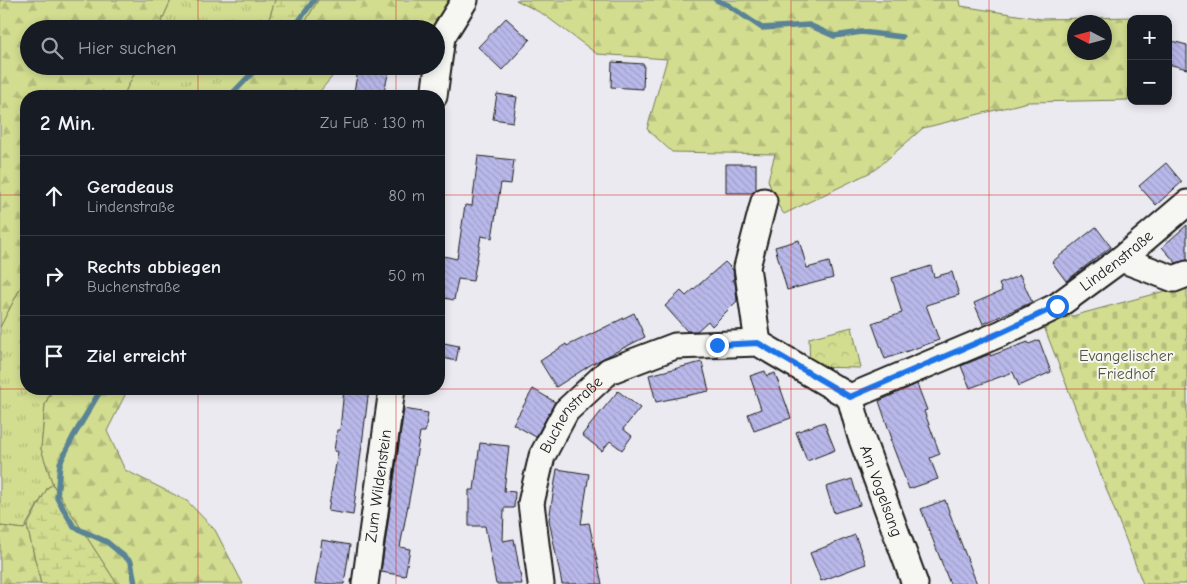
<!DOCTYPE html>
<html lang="de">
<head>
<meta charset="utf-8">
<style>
  body { margin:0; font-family:"Comic Neue",sans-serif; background:#242831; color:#f1f3f6 }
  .controls { position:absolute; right:15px; top:15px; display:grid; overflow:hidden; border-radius:10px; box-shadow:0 2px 8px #0003 }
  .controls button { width:45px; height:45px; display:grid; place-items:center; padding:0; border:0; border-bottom:1px solid #363941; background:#171b24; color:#f1f3f6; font:25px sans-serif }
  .compass { position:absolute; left:1067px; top:15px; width:45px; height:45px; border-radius:50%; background:#171b24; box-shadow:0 2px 8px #0003; rotate:276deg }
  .stop { position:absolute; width:15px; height:15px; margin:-11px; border:4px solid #1a73e8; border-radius:50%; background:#fff }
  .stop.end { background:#1a73e8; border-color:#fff; box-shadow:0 1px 5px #0008 }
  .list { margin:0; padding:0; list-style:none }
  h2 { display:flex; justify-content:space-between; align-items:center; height:65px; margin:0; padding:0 20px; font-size:21px }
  h2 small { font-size:16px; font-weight:400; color:#9ea1a6 }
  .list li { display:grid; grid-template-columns:32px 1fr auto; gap:15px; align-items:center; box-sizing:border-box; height:80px; padding:0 20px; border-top:1px solid #363941 }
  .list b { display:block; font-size:19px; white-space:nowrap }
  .list p { margin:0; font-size:16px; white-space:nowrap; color:#9ea1a6 }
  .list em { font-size:16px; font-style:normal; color:#9ea1a6 }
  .icon { flex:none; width:28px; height:28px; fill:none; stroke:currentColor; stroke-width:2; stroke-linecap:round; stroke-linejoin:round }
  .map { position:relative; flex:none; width:1187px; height:584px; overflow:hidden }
  .search { position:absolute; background:#171b24; box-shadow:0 2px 8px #0003; left:20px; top:20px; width:425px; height:55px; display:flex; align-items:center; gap:12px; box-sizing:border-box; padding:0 18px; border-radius:28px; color:#9ea1a6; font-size:19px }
  .panel { position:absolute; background:#171b24; box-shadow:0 2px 8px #0003; left:20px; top:90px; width:425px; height:305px; border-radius:20px }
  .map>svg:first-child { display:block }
</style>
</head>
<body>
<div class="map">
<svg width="1187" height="584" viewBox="0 0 1187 584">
  <defs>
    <pattern id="grass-tufts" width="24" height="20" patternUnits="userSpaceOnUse" patternTransform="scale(1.25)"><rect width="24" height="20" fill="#d2dd90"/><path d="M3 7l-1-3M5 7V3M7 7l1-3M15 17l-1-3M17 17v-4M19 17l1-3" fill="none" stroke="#b4bd7c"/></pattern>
    <pattern id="forest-firs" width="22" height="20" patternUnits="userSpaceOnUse" patternTransform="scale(1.25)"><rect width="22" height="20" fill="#d2dd90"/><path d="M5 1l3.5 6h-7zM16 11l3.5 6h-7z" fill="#b4bd7c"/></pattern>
    <pattern id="wetland-marsh" width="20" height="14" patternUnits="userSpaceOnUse" patternTransform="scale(1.25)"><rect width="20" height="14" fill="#d2dd90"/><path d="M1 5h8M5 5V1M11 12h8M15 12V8" fill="none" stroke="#b4bd7c"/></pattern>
    <pattern id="cemetery-stones" width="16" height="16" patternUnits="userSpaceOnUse" patternTransform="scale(1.25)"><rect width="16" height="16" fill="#d2dd90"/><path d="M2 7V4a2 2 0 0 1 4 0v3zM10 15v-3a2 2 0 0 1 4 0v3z" fill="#b4bd7c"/></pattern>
    <pattern id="park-crowns" width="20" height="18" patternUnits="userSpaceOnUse" patternTransform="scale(1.25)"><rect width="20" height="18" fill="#d2dd90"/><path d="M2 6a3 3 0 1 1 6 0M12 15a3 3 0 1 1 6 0" fill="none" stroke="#b4bd7c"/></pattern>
    <pattern id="building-back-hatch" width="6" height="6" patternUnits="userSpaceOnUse" patternTransform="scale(1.25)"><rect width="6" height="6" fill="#b9b8ea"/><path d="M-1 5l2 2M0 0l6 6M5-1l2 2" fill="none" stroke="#9e9ec8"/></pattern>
  </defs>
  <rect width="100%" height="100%" fill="#eaeaf0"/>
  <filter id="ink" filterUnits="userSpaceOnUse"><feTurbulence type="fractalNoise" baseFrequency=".02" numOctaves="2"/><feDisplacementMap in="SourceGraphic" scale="10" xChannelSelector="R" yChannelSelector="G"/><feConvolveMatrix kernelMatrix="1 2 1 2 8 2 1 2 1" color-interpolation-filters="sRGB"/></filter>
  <g filter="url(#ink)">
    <!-- grass -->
    <path fill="url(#grass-tufts)" stroke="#777c56" d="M 171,0 L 275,0 L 266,29 L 158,29 Z
      M 138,66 L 254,66 L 232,96 L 123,96 Z
      M 26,277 L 26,389 L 52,389 L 45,405 L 41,449 L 53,485 L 48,487 L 24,529 L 0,526 L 0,327 Z"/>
    <!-- forest -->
    <path fill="url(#forest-firs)" stroke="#777c56" fill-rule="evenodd" d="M 0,0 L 171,0 L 158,29 L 29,29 L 29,66 L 138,66 L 123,96 L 26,96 L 26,277 L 0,327 Z
      M 318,0 L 453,0 L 430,29 L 301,29 Z
      M 516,0 L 960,0 L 961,6 L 1042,19 L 1131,17 L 1128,100 L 1028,102 L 923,128 L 875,170 L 784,214 L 775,201 L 768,180 L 775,154 L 672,152 L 647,129 L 667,59 L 597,54 L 543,14 ZM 1074,22 L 1104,22 L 1104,52 L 1074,52 Z
      M 254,66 L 341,66 L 316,96 L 232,96 Z
      M 52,389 L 128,389 L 107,431 L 125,470 L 187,501 L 215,530 L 243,584 L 117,584 L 53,485 L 41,449 L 45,405 Z
      M 0,526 L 24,529 L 27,526 L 41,584 L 0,584 Z"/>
    <!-- wetland -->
    <path fill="url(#wetland-marsh)" stroke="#777c56" d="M 275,0 L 318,0 L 301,29 L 266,29 Z
      M 53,485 L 117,584 L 41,584 L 27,526 L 48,487 Z"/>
    <!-- cemetery -->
    <path fill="url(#cemetery-stones)" stroke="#777c56" d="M 1187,285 L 1187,584 L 1143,584 L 1043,324 Z"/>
    <!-- park -->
    <path fill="url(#park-crowns)" stroke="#777c56" d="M 852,327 L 861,368 L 810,367 L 809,338 Z"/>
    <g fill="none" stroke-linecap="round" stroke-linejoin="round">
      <!-- stream -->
      <path stroke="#5a8495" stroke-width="5.5" d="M 716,0 L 728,5 L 762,28 L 809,25 L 834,36 L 862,32 L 902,37
        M 293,29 L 314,0
        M 230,96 L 259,66
        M 100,389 L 99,393 L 73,437 L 60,463 L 57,498 L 74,527 L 107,542 L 131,562 L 135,584"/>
    </g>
    <!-- building -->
    <path fill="url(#building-back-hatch)" stroke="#1c1c1c" d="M 506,18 L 530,40 L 502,70 L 478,47 Z
      M 1168,40 L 1187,45 L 1187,69 L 1168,64 Z
      M 612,62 L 644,64 L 643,89 L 611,87 Z
      M 359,66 L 390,66 L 383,96 L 353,96 Z
      M 497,94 L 517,97 L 513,122 L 493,119 Z
      M 478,156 L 514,160 L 511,184 L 501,183 L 492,238 L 481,236 L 473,281 L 458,279 L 454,300 L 439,297 L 439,255 L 457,259 L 465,205 L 472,206 Z
      M 1166,163 L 1182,182 L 1156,205 L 1139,186 Z
      M 726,164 L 756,164 L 756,190 L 753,193 L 726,193 Z
      M 1187,225 L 1187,260 L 1176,263 L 1162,247 Z
      M 1096,227 L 1111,247 L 1066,281 L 1052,262 Z
      M 799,240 L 807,268 L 829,262 L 833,278 L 787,290 L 775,247 Z
      M 725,262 L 733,270 L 734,278 L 732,280 L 735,282 L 737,301 L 712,326 L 708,321 L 697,331 L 687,331 L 665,306 L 681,291 L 686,296 Z
      M 931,266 L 934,277 L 952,272 L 959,295 L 926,305 L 939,340 L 885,359 L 872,323 L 902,313 L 892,278 Z
      M 1020,275 L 1032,302 L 983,324 L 974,303 L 1002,291 L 999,284 Z
      M 634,313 L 645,337 L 592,364 L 556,387 L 540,361 L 566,344 L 567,346 Z
      M 1039,340 L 1051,372 L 1019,386 L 1013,372 L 970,388 L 961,366 L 990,354 L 990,356 L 1028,342 L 1029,344 Z
      M 439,342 L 459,346 L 456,361 L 439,357 Z
      M 702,362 L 709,391 L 656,402 L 649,375 Z
      M 765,371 L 767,376 L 775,373 L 791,418 L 754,431 L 748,414 L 761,409 L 750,376 Z
      M 917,384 L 927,410 L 924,411 L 940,454 L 930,458 L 938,479 L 909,489 L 890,439 L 892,439 L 879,401 Z
      M 344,389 L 369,389 L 353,515 L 328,511 L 338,452 L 334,451 L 337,430 L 340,430 Z
      M 533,389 L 555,402 L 536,437 L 513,424 Z
      M 618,391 L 640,408 L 623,429 L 632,436 L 622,450 L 610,441 L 602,451 L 582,435 Z
      M 404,409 L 428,413 L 425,432 L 420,432 L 412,484 L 400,547 L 410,549 L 405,576 L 381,572 Z
      M 824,422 L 835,450 L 807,461 L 796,432 Z
      M 480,443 L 509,446 L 504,491 L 515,492 L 514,508 L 504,508 L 503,541 L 514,539 L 522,584 L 496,584 L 485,526 L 469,526 L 469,490 L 474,490 Z
      M 557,469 L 589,474 L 581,524 L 589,523 L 602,584 L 562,584 L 549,520 Z
      M 852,479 L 860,505 L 834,513 L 826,487 Z
      M 945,500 L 954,525 L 977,584 L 950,584 L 921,509 Z
      M 855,535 L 866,564 L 821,581 L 810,553 Z
      M 322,540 L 350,545 L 344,584 L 315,584 Z"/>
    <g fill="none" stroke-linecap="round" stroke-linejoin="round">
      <!-- minor casing -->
      <g stroke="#1c1c1c" stroke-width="29">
        <g id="minor">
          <path d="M 434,96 L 442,37 L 465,0"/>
          <path d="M 1121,259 L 1174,279 L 1187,274"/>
          <path d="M 758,343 L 747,267 L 764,201"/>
          <path id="s1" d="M 850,397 L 1002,333 L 1057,306 L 1121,259 L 1187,203"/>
          <path id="s2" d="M 850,397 L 860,434 L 915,584"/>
          <path id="s3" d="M 365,584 L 392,389"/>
          <path id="s4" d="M 541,584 L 531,503 L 542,456 L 566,411 L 609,371 L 675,346 L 758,343 L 850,397"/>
        </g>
      </g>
      <!-- minor -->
      <use href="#minor" stroke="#f6f6f2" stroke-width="25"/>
    </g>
  </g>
  <g fill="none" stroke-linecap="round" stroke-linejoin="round" filter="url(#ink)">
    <!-- route -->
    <path stroke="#1a73e8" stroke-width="6" d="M 717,345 L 758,343 L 850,397 L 1002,332 L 1057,306"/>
  </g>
  <!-- grid -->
  <path fill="none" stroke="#d62828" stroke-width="1" stroke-opacity="0.55" d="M 198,0 L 198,29M 396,0 L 396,29M 594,0 L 594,584M 791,0 L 791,584M 989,0 L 989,584M 198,66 L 198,96M 396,66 L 396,96M 0,195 L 26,195M 439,195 L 1187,195M 0,389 L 1187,389M 198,389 L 198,584M 396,389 L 396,584"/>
  <g text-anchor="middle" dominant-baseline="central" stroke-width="4" stroke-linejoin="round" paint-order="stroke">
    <!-- street labels -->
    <g font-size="16" fill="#1c1c1c" stroke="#f6f6f2">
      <text stroke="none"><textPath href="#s1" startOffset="301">Lindenstraße</textPath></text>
      <text stroke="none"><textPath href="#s4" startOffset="181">Buchenstraße</textPath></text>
      <text stroke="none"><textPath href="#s3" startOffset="99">Zum Wildenstein</textPath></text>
      <text stroke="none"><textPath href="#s2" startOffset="99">Am Vogelsang</textPath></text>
    </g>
    <!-- park labels -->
    <g font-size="16" fill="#53563f" stroke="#f6f6f2">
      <text x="1126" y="356">Evangelischer<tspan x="1126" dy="18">Friedhof</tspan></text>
    </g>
  </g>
</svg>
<div class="controls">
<button>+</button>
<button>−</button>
</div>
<svg class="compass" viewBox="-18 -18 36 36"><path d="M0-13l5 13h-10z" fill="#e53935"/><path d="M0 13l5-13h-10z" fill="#9ea1a6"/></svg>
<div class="stop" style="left:1057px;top:306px"></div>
<div class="stop end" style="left:717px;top:345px"></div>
<div class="search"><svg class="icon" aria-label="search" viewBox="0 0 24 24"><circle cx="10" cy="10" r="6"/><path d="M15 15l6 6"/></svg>Hier suchen</div>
<section class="panel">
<h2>2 Min.<small>Zu Fuß · 130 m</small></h2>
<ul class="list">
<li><svg class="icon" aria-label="ahead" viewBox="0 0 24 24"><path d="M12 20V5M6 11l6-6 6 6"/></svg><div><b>Geradeaus</b><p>Lindenstraße</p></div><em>80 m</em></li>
<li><svg class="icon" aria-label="right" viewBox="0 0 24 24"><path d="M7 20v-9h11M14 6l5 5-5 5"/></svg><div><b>Rechts abbiegen</b><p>Buchenstraße</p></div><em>50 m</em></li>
<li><svg class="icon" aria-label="arrive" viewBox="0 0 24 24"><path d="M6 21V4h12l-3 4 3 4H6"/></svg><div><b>Ziel erreicht</b></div></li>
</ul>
</section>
</div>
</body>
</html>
